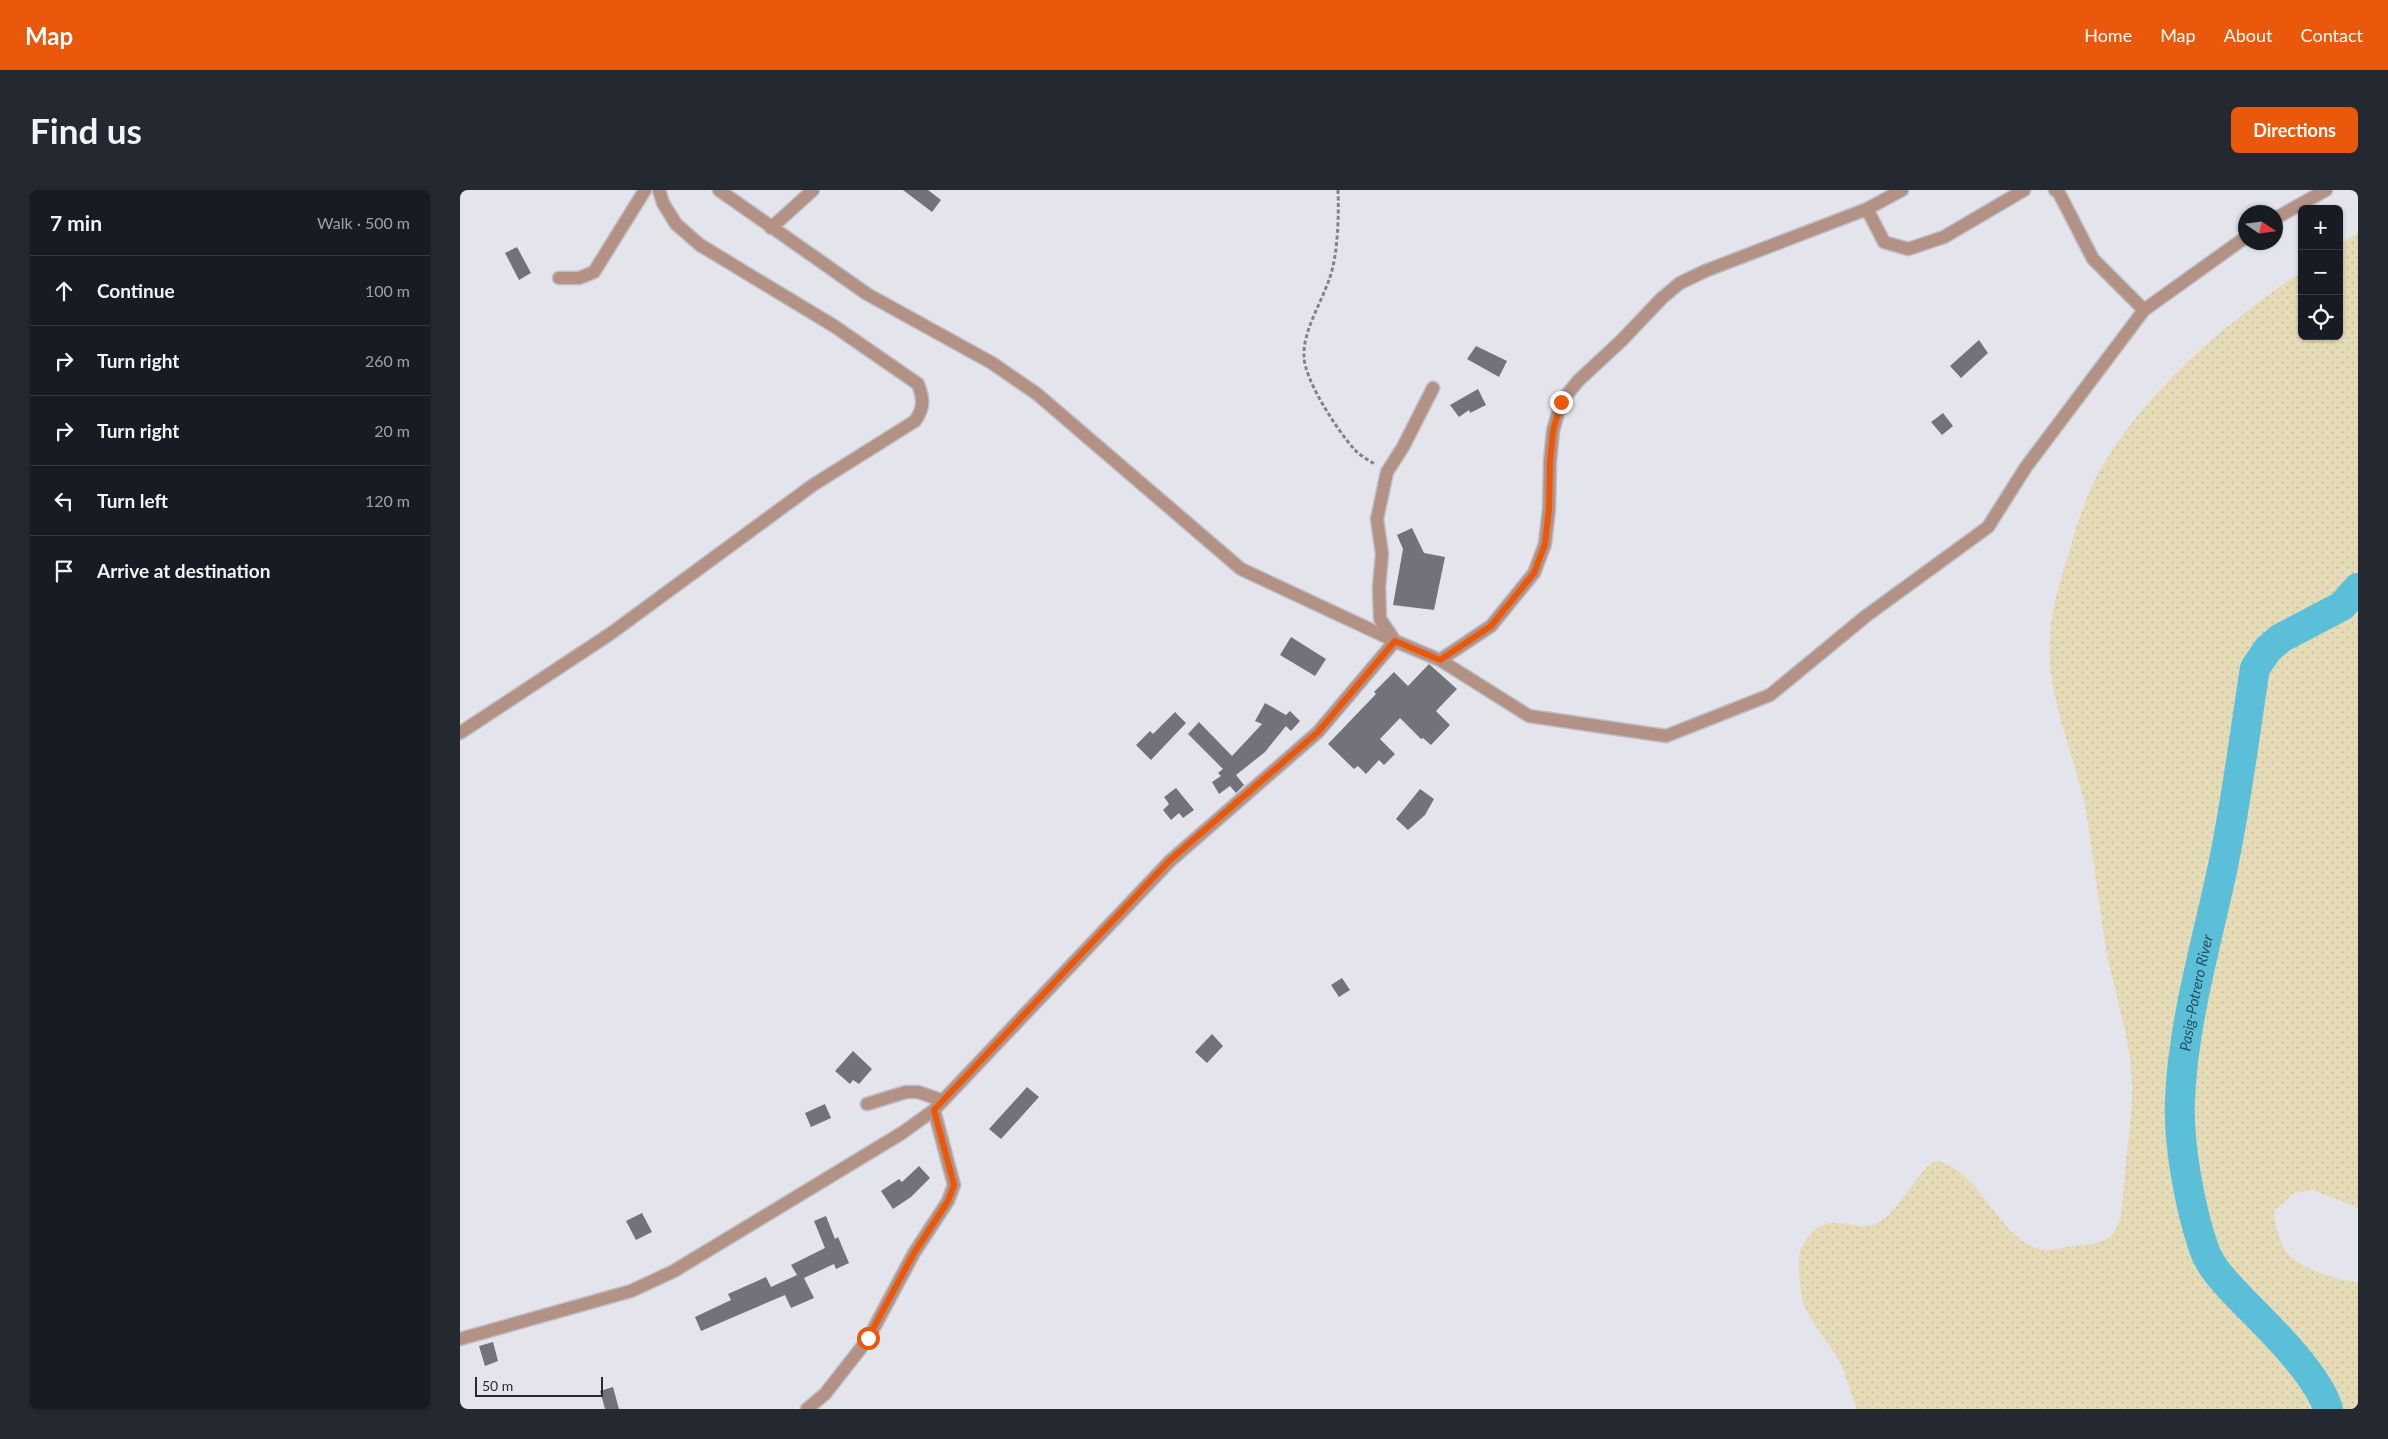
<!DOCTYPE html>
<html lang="en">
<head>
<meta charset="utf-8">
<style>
  body { margin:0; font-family:Lato,sans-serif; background:#242831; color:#f1f3f6 }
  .controls { position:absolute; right:15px; top:15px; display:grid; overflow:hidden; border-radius:8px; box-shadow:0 1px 4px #0004 }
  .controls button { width:45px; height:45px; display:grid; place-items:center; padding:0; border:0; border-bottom:1px solid #363941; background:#171b24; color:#f1f3f6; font:25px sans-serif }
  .compass { position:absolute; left:1778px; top:15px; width:45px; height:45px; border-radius:50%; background:#171b24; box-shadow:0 1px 4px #0004; rotate:103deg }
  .scale { position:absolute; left:15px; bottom:12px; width:128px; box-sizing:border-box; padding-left:5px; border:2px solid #2b2b2f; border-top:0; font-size:14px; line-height:18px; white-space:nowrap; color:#2b2b2f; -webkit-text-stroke:4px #e4e4ed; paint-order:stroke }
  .stop { position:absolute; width:15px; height:15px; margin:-11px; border:4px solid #ea580c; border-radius:50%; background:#fff }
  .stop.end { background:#ea580c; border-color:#fff; box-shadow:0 1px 5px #0008 }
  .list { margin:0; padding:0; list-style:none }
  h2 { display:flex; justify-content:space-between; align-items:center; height:65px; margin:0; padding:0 20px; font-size:21px }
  h2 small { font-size:16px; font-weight:400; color:#9ea1a6 }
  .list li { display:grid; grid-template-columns:32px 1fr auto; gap:15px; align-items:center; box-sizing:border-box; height:70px; padding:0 20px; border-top:1px solid #363941 }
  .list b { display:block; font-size:19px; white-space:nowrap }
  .list em { font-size:16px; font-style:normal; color:#9ea1a6 }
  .icon { flex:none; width:28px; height:28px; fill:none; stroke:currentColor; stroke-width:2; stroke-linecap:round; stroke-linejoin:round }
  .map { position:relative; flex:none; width:1898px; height:1219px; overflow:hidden; border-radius:8px }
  header { display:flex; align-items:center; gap:30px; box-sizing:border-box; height:70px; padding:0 25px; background:#ea580c; color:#fff }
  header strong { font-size:24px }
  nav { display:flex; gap:28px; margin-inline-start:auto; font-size:18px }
  .intro { display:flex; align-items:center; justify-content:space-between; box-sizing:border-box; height:120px; padding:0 30px }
  h1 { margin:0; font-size:35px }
  .button { padding:12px 22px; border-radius:8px; background:#ea580c; color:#fff; font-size:18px; font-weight:700 }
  main { display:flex; gap:30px; padding:0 30px }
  aside { flex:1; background:#171b24; border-radius:8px; box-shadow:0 1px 4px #0004 }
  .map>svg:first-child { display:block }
</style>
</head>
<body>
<header>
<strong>Map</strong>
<nav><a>Home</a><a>Map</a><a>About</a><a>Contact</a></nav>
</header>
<div class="intro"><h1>Find us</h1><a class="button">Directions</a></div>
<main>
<aside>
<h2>7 min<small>Walk · 500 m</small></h2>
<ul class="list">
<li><svg class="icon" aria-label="ahead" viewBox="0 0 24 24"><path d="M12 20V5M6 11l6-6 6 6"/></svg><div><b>Continue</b></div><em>100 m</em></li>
<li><svg class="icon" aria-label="right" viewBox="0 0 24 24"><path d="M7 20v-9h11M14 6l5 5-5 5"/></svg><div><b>Turn right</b></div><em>260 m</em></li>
<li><svg class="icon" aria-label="right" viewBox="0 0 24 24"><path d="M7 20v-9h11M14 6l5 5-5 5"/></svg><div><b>Turn right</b></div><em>20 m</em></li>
<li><svg class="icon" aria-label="left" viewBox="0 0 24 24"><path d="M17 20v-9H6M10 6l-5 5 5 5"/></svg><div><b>Turn left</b></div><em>120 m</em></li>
<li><svg class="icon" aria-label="arrive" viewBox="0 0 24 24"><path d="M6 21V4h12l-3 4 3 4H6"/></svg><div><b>Arrive at destination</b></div></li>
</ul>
</aside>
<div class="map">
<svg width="1898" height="1219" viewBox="0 0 1898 1219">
  <defs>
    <pattern id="sand-dots" width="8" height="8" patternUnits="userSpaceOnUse" patternTransform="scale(1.25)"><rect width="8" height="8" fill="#e5dcb7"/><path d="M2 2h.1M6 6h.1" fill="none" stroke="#c5bd9e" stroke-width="1.8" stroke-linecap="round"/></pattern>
  </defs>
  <rect width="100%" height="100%" fill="#e4e4ed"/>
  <!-- sand -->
  <path fill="url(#sand-dots)" d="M 1898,42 L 1898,1018 L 1853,1000 L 1834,1003 L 1814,1021 C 1815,1035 1820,1057 1832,1068 C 1845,1080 1881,1091 1898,1092 L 1898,1219 L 1397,1219 C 1391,1203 1386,1184 1378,1169 C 1368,1152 1354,1136 1345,1118 C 1341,1108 1336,1071 1340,1061 C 1344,1051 1355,1037 1365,1034 C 1382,1029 1403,1042 1418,1033 C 1439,1021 1453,987 1474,971 C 1520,974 1540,1058 1587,1060 C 1595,1060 1605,1057 1613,1056 C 1623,1055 1635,1054 1644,1050 C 1664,1042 1662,1010 1664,992 C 1667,955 1675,914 1671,876 C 1667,840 1655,804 1648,769 C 1639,720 1634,670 1626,622 C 1615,563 1585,506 1590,445 C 1592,419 1599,394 1607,370 C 1616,337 1626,303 1644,273 C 1692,195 1767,132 1842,81 L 1842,146 L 1879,146 L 1879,55 Z"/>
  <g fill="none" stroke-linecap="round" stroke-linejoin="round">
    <!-- river -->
    <path stroke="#5cbfd9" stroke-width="30" id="s1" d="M 1868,1219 C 1858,1185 1808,1136 1782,1110 C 1768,1095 1751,1079 1744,1059 C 1730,1018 1718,954 1720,910 C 1723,830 1748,749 1764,671 C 1777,607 1785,542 1795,478 L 1808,459 L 1821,448 L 1882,416 L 1898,398"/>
  </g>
  <!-- building -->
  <path fill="#72727a" d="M 443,0 L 468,0 L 481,10 L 472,22 Z
    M 57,57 L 71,83 L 59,90 L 45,63 Z
    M 1519,150 L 1528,163 L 1501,188 L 1490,176 Z
    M 1016,156 L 1047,171 L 1039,187 L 1007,169 Z
    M 1018,199 L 1026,215 L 1010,223 L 1009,220 L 999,227 L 990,215 Z
    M 1483,223 L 1493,236 L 1482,245 L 1471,232 Z
    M 952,338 L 964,363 L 985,367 L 974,420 L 933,415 L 943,359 L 937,345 Z
    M 831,447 L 866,469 L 855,486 L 820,465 Z
    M 969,474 L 997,499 L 976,521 L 990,535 L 971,555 L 963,548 L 961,549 L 940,528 L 920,549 L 935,564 L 924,575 L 919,570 L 906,584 L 898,576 L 894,579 L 868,554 L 916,504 L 914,502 L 934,482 L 948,496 Z
    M 805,513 L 826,525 L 830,521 L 840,531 L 831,541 L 826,536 L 805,562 L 776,585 L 784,595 L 776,603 L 770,596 L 759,604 L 752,592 L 761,586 L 758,583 L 763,579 L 728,544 L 739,532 L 772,566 L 802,534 L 795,531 Z
    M 715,522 L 726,533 L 691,570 L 676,555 L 690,541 L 693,544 Z
    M 716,598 L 734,620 L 723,628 L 719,623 L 711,630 L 703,620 L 709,614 L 704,607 Z
    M 960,599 L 974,609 L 965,625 L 948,640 L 936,629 Z
    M 882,788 L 890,800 L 879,807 L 871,795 Z
    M 752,844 L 763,856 L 747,873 L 735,862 Z
    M 393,861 L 412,879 L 399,894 L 393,890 L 390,894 L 375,881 Z
    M 567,897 L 579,907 L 541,949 L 529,939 Z
    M 365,914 L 371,928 L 351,937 L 345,923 Z
    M 459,976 L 470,988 L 451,1007 L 433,1019 L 421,1001 L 439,989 L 442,992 Z
    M 182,1023 L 192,1042 L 176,1050 L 166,1031 Z
    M 366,1026 L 375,1049 L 378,1047 L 389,1073 L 376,1079 L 374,1074 L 344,1088 L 354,1108 L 331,1118 L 325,1105 L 241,1141 L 235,1127 L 271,1110 L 268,1104 L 306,1087 L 311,1097 L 337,1085 L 331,1075 L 365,1058 L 354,1031 Z
    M 33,1152 L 38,1171 L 25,1176 L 19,1156 Z
    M 153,1197 L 159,1219 L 145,1219 L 140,1201 Z"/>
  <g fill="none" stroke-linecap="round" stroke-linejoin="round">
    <!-- minor casing -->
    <g stroke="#bfbfc7" stroke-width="15">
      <path id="minor" d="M 259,0 L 407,104 L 532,173 L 577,204 L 781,379 L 935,451 L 980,470 L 1069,526 L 1206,546 L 1310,505 L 1406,426 L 1528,337 L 1566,277 L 1684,120 L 1786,47
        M 1595,0 L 1599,3 L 1633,69 L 1684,120
        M 1407,19 L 1424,52 L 1448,59 L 1484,47 L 1564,0
        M 1816,28 L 1866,0
        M 311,38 L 353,0
        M 99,88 L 119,88 L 134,82 L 185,0
        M 935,451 L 920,429 L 919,397 L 922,364 L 917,329 L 927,282 L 943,257 L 973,198
        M 980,470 L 1031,436 L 1074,383 L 1085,354 L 1089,319 L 1090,271 L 1093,241 L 1101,212 L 1118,191 L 1162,150 L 1202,108 L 1220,93 L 1245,81 L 1407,19 L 1442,0
        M 0,543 L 150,444 L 353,295 L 455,231 C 464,218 464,210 458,194 L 374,136 L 240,55 L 216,34 L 203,13 L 199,0
        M 407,914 L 446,902 L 458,902 L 481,910
        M 0,1149 L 171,1101 L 214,1081 L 442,943 L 474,920 L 710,671 L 858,542 L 935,451
        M 347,1219 L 365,1204 L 408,1149 L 454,1063 L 488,1011 L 494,995 L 474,920"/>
    </g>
    <!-- path -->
    <path stroke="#828289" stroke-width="3" stroke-dasharray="4 2.5" stroke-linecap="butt" d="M 878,0 C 879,24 878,64 870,87 C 862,112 843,140 844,166 C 844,190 878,241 894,259 C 900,266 909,270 916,275"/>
    <!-- minor -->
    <use href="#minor" stroke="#b39285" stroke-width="12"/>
  </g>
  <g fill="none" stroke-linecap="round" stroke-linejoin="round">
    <!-- route -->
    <path stroke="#ea580c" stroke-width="6" d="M 408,1148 L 454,1063 L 488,1011 L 494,995 L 474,920 L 710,670 L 858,542 L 935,451 L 980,470 L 1031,436 L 1074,383 L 1085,354 L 1089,319 L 1090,271 L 1093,241 L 1101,212"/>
  </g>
  <g text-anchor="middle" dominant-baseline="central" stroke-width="5" stroke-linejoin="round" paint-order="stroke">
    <!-- water labels -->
    <g font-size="15" font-style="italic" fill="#234f5a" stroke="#e4e4ed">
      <text stroke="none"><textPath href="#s1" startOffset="464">Pasig-Potrero River</textPath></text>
    </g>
  </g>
</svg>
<div class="controls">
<button>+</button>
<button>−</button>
<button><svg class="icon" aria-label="locate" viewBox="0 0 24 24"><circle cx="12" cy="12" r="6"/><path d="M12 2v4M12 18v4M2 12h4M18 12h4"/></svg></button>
</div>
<svg class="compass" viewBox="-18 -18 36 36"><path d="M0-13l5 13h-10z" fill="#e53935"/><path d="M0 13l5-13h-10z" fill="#9ea1a6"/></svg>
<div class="scale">50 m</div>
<div class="stop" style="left:408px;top:1148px"></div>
<div class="stop end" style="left:1101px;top:212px"></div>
</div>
</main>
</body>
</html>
